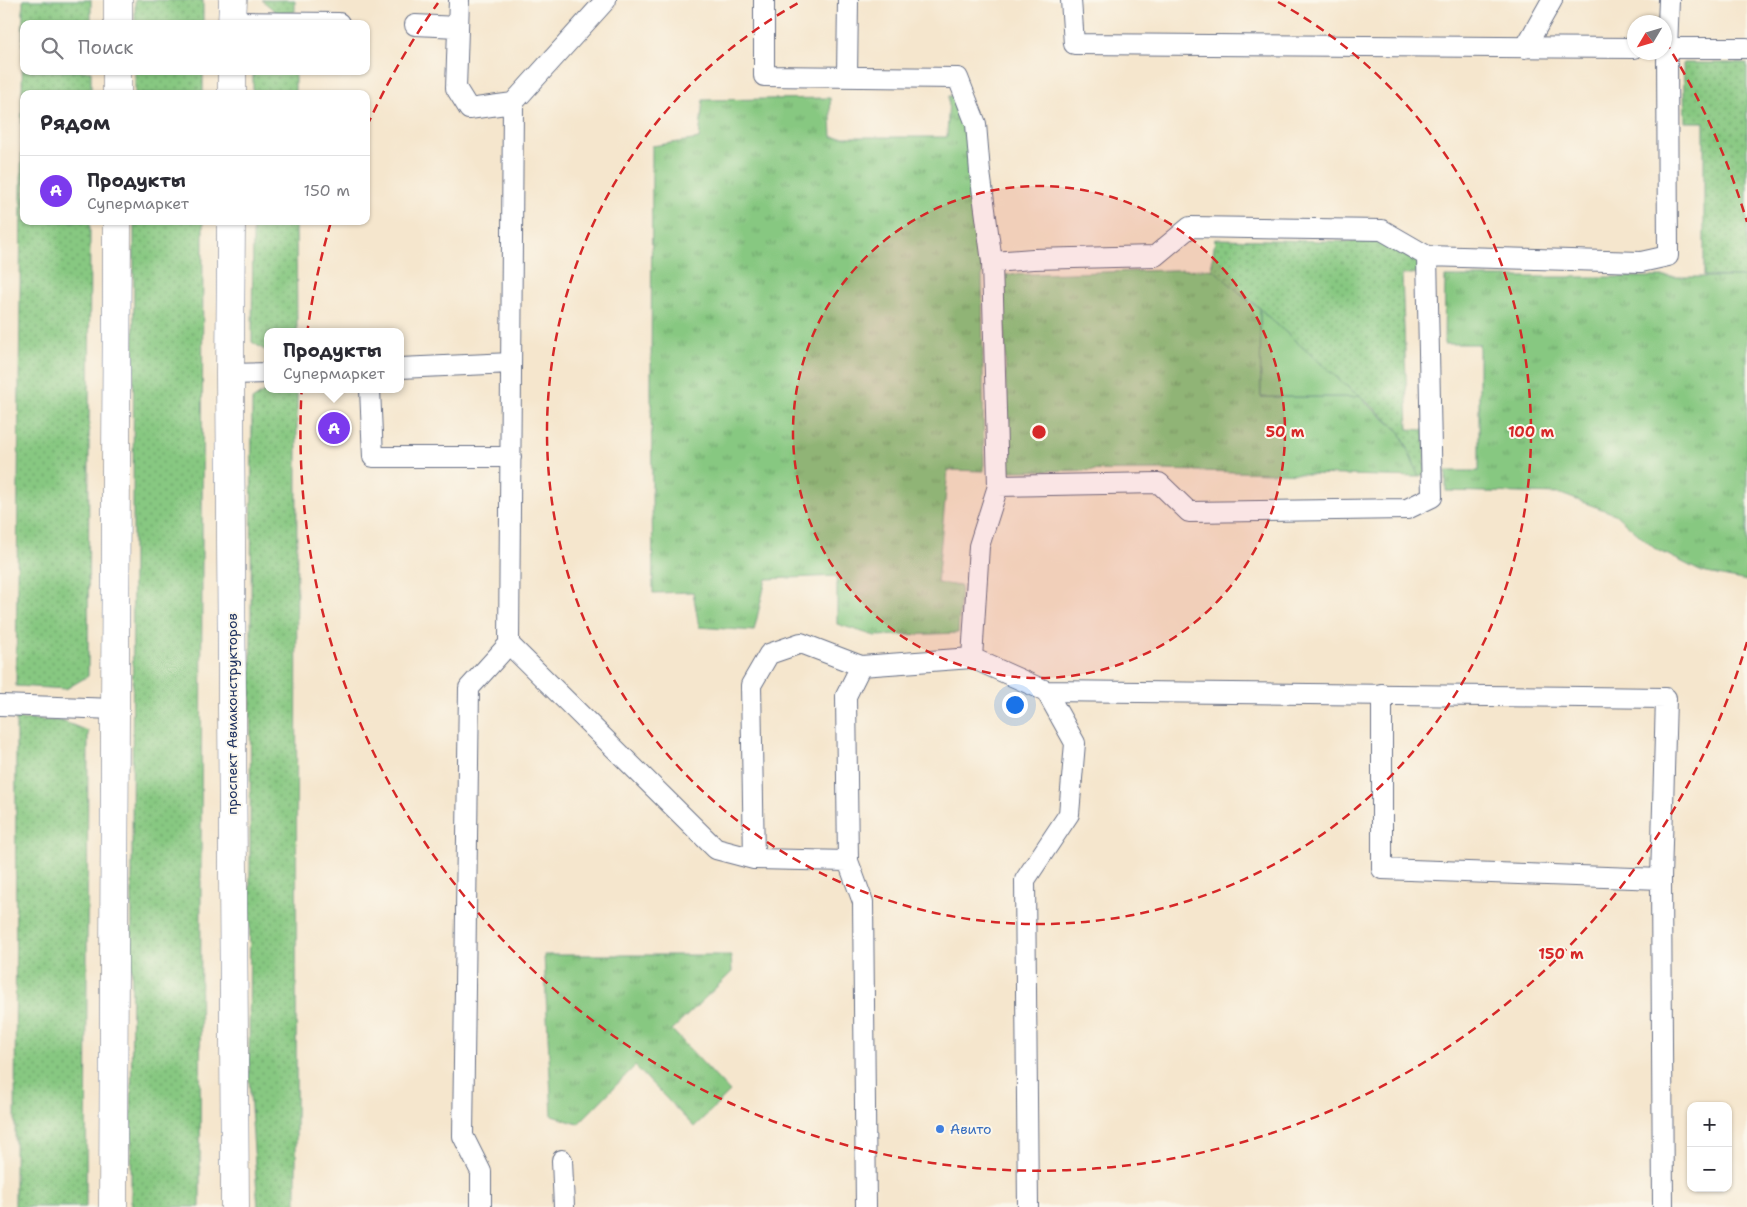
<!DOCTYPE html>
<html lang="ru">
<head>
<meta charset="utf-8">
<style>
  body { margin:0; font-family:"Shantell Sans",sans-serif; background:#f7f7f7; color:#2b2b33 }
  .controls { position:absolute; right:15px; bottom:15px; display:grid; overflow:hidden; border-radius:10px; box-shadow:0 1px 4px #0004 }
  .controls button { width:45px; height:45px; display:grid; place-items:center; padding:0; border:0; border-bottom:1px solid #e1e1e2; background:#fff; color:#2b2b33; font:25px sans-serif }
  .compass { position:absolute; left:1627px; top:15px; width:45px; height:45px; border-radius:50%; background:#fff; box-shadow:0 1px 4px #0004; rotate:232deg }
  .you { position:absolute; left:1014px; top:704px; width:18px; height:18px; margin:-12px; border:4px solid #fff; border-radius:50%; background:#1a73e8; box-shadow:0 0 0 8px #1a73e833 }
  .badge { display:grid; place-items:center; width:32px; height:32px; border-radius:50%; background:#7c3aed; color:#fff; font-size:16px; font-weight:700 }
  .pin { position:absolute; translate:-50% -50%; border:2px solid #fff; box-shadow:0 1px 5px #0006 }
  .popup { position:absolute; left:264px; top:328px; width:140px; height:65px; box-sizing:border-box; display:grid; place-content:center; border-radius:10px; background:#fff; filter:drop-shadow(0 1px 4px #0005); font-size:16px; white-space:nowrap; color:#7c7c81 }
  .popup b { font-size:19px; color:#2b2b33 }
  .popup::after { content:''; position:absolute; left:50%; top:100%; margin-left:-10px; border:10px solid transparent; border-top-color:#fff }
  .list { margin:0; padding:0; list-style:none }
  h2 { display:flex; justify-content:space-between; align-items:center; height:65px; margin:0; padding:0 20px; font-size:21px }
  h2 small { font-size:16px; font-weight:400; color:#7c7c81 }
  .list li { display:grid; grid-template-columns:32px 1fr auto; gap:15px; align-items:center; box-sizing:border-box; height:70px; padding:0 20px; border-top:1px solid #e1e1e2 }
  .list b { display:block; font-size:19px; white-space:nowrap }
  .list p { margin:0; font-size:16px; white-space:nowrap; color:#7c7c81 }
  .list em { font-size:16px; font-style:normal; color:#7c7c81 }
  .icon { flex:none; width:28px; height:28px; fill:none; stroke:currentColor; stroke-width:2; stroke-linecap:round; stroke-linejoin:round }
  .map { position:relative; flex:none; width:1747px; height:1207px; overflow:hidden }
  .search { position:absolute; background:#fff; box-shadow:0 1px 4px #0004; left:20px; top:20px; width:350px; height:55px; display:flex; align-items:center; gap:12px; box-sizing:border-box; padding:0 18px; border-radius:10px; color:#7c7c81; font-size:19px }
  .panel { position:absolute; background:#fff; box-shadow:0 1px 4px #0004; left:20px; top:90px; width:350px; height:135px; border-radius:10px }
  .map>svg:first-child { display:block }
</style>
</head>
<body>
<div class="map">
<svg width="1747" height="1207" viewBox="0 0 1747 1207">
  <defs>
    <pattern id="grass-dots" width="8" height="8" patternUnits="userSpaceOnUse" patternTransform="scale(1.25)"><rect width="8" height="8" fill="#87c881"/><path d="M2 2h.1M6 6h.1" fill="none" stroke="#6ea36d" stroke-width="1.8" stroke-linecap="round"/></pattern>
    <pattern id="park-tufts" width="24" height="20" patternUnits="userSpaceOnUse" patternTransform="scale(1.25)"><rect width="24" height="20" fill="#87c881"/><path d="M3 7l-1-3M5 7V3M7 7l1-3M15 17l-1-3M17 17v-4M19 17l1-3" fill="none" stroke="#6ea36d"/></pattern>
  </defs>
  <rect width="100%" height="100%" fill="#fbf7ec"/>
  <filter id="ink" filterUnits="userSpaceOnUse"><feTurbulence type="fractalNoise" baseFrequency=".02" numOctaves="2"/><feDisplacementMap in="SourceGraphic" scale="10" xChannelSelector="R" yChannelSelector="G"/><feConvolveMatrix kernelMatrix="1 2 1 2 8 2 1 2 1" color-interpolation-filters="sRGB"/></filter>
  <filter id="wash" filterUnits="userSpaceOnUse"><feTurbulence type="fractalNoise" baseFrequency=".0096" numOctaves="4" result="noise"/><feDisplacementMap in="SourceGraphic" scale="20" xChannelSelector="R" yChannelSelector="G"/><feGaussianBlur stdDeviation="1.12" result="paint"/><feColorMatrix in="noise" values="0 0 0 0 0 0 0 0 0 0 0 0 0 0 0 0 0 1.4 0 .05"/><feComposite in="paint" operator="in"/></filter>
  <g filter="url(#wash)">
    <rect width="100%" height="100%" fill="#f5e6cd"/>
    <!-- grass -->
    <path fill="url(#grass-dots)" stroke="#517c70" d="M 23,0 L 91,0 L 91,24 L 24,24 L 24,71 L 91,71 L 91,94 L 24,94 L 24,221 L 90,221 L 88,676 L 66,689 L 16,686 Z
      M 135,0 L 203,0 L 203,24 L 135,24 Z
      M 262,0 L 295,0 L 295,12 L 277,13 Z
      M 1683,63 L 1747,63 L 1747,277 L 1704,276 L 1704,122 L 1685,122 Z
      M 135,71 L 203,71 L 203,94 L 135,94 Z
      M 253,71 L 295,71 L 295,94 L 253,94 Z
      M 134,221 L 203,221 L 200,1207 L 131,1207 Z
      M 253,221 L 296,221 L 297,332 L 268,332 L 268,352 L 252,342 Z
      M 1215,239 L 1378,242 L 1420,263 L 1420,273 L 1402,275 L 1408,429 L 1425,430 L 1425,473 L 1419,477 C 1413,463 1408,445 1400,433 C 1396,427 1359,394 1352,391 L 1266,315 L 1260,308 L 1211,271 Z
      M 269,389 L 297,389 L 296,1207 L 258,1207 L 249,1079 L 252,400 Z
      M 16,719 L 62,721 L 88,731 L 86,1207 L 15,1207 Z"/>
    <!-- park -->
    <path fill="url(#park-tufts)" stroke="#517c70" d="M 949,96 L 957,96 L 967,129 L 982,267 L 984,471 L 948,470 L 937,583 L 961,586 L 958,633 L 875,636 L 837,624 L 837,576 L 766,579 L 754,631 L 699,627 L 693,592 L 653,593 L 651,389 L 652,146 L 699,139 L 703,100 L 830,98 L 832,137 L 947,137 Z
      M 1206,269 L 1214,270 L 1251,303 L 1260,308 L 1261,397 L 1354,397 L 1360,395 L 1365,402 L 1400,432 L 1419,477 L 1163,470 L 1008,471 L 1003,275 Z
      M 1445,277 L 1747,277 L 1747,581 L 1702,572 L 1654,548 L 1615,514 L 1561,494 L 1446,491 L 1446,471 L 1479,471 L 1479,344 L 1444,344 Z
      M 544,955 L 731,955 L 732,972 L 672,1030 L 730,1092 L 694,1127 L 635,1066 L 578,1124 L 552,1116 Z"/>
    <!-- pitch -->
    <path fill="#87c881" stroke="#517c70" d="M 1260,308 L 1266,315 L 1352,391 L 1360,395 L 1354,397 L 1261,397 Z"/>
  </g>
  <g filter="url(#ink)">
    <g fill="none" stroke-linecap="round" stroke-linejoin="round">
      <!-- service casing -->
      <g stroke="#676f85" stroke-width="22">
        <path id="service" d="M 459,0 L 456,88 L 469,109 L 513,103
          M 606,0 L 513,103 L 509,644 L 716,849 L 754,859 L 848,861 L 846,696 L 861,666 L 972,658
          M 764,0 L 764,76 L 958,78 L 976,124 L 980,172 L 992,262
          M 1071,0 L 1074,44 L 1634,48
          M 233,22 L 339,23
          M 415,25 L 458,27
          M 1525,48 L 1552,0
          M 1664,48 L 1747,48
          M 847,77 L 848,0
          M 400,368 L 511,363
          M 230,374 L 268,373
          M 370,389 L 373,457 L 511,457
          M 998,486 L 1159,483 L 1189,512 L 1407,509 L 1432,497 L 1427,256
          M 1046,691 L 1666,698 L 1661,879 L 1663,1207
          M 1382,694 L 1382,869 L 1661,879
          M 0,705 L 115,709
          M 754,859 L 751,685 L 769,654 L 801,643 L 861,666
          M 848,861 L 863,902 L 866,1207
          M 562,1160 L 564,1207
          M 481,1207 L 481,1172 L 463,1136 L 469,688 L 509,644
          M 1028,1207 L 1025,880 L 1069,814 L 1075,743 L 1046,691 L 972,658 L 979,546 L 998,486 L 992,262 L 1033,259 L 1155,256 L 1190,227 L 1382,230 L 1427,256 L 1641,262 L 1668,256 L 1667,48 L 1669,0"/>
      </g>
      <!-- tertiary casing -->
      <g stroke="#676f85" stroke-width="29">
        <path id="tertiary" d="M 118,24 L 118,0
          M 232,24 L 233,0
          M 117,94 L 117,71
          M 232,94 L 232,71
          M 231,221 L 230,374 L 235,1207
          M 113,1207 L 117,221"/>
      </g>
      <!-- service -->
      <use href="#service" stroke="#fff" stroke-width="20"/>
      <!-- tertiary -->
      <use href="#tertiary" stroke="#fff" stroke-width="28"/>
    </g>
  </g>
  <!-- distance rings -->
  <circle cx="1039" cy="432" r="246" fill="#d62828" fill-opacity=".12"/>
  <g fill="none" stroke="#d62828" stroke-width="2.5" stroke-dasharray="9 6">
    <circle cx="1039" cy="432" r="246"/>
    <path d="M1278 2A492 492 0 1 1 800 2"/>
    <path d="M1747 642A738 738 0 1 1 331 222M367 126A738 738 0 0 1 438 3M1665 41A738 738 0 0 1 1747 222"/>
  </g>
  <!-- markers -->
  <circle fill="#3f7fe0" stroke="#fbf7ec" stroke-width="2" cx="940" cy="1129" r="5"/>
  <g text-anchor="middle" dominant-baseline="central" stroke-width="4" stroke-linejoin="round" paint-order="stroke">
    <!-- street labels -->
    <g font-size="14" fill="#1b2f5e" stroke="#fbf7ec">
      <text transform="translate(232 714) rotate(-90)">проспект Авиаконструкторов</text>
    </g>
    <!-- shop labels -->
    <g font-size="14" fill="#366cbe" stroke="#fbf7ec" text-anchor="start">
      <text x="950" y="1129">Авито</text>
    </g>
  </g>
  <circle cx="1039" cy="432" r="8" fill="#d62828" stroke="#fbf7ec" stroke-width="2.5"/>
  <g font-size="15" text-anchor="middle" font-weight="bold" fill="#d62828" stroke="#fbf7ec" stroke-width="4" stroke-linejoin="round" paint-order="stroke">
    <text x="1285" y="437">50 m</text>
    <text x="1531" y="437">100 m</text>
    <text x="1561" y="959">150 m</text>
  </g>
</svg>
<div class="controls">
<button>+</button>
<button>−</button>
</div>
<svg class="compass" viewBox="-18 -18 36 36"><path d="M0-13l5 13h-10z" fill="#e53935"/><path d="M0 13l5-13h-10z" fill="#7c7c81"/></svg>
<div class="you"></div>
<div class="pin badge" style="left:334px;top:428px">A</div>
<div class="popup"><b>Продукты</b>Супермаркет</div>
<div class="search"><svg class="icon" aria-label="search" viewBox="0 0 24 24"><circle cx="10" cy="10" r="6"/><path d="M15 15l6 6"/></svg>Поиск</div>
<section class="panel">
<h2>Рядом<small></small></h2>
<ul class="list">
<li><span class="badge">A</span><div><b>Продукты</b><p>Супермаркет</p></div><em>150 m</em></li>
</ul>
</section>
</div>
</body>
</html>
